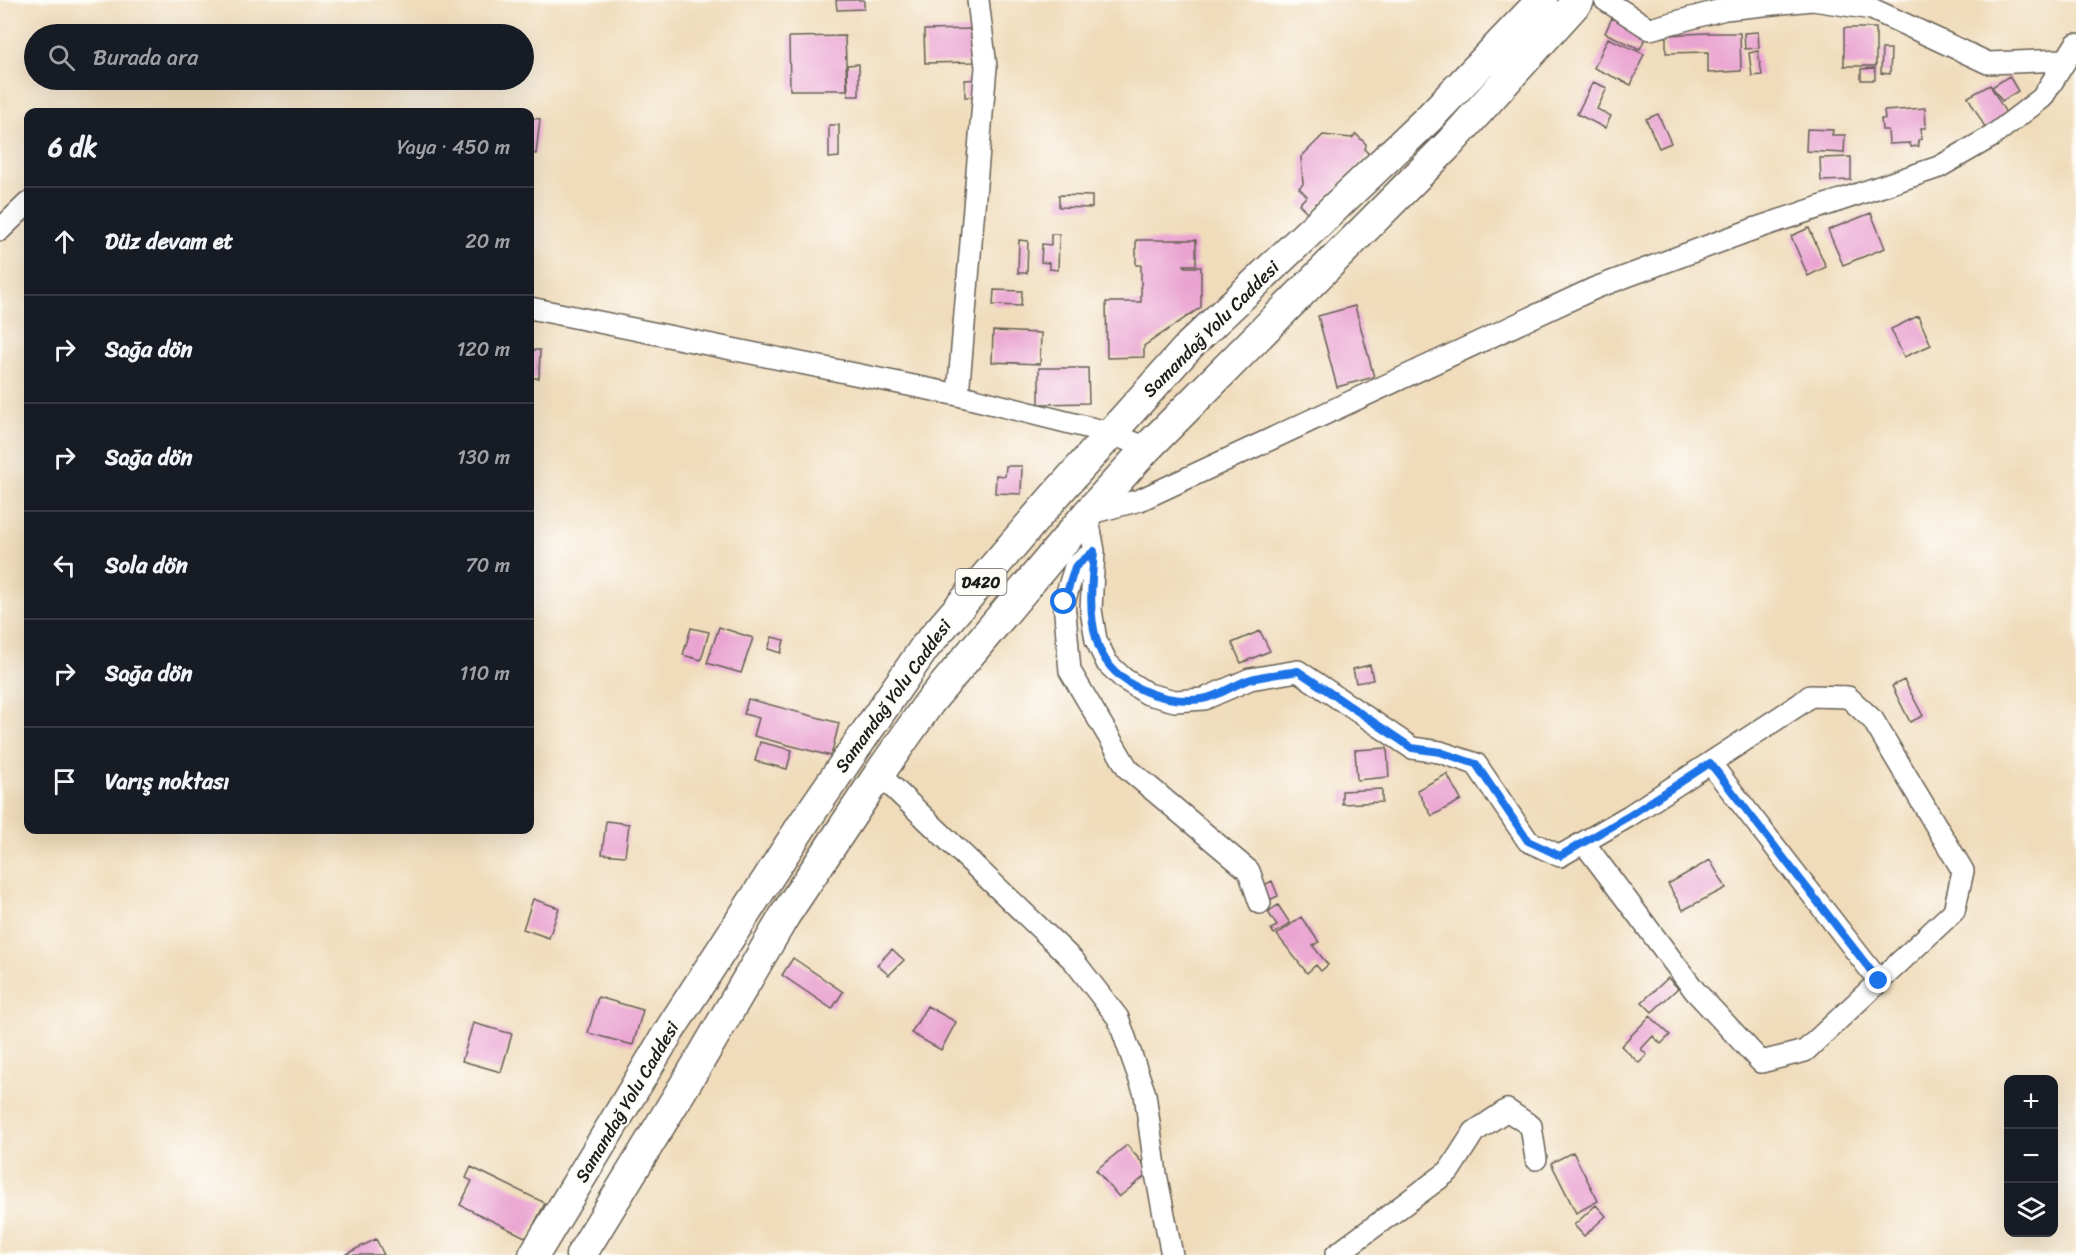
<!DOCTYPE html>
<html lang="tr">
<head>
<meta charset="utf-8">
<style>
  body { margin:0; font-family:Sriracha,sans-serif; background:#20242c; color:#f1f3f6 }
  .controls { position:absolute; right:18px; bottom:18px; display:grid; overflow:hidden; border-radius:12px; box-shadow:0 6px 24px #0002 }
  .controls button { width:54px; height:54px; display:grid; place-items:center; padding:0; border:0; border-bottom:2px solid #363941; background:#171b24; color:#f1f3f6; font:30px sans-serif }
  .stop { position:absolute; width:18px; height:18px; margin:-14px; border:4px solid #1a73e8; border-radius:50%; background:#fff }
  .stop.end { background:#1a73e8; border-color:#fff; box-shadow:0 2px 6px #0008 }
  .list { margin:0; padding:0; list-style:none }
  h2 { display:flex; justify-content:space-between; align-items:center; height:78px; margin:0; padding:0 24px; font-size:26px }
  h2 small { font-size:20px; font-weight:400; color:#9ea1a6 }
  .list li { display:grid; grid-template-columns:39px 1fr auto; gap:18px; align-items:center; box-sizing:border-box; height:108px; padding:0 24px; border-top:2px solid #363941 }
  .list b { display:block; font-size:22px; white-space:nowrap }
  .list em { font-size:20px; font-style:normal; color:#9ea1a6 }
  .icon { flex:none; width:33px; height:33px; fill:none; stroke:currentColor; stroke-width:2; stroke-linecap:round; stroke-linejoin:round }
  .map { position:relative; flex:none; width:2076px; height:1255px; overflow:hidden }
  .search { position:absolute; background:#171b24; box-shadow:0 6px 24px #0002; left:24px; top:24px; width:510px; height:66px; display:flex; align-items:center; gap:15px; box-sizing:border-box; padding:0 21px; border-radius:33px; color:#9ea1a6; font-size:22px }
  .panel { position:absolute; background:#171b24; box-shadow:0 6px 24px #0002; left:24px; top:108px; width:510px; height:726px; border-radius:12px }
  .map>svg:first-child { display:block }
</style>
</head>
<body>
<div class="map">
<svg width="2076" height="1255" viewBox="0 0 2076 1255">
  <rect width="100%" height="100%" fill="#fdfcf7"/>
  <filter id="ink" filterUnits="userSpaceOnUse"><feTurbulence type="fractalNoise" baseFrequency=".0167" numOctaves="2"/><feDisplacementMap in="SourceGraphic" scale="12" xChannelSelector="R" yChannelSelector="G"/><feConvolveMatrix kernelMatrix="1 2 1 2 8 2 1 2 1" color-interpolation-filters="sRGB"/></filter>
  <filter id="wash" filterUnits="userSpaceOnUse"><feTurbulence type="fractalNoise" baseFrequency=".008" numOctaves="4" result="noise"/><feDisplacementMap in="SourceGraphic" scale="24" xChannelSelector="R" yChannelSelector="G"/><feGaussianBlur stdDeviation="1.35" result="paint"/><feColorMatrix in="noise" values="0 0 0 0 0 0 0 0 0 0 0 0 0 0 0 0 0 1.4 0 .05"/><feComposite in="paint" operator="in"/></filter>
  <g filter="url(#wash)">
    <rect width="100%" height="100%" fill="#f0dcbb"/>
    <g id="blocks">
      <!-- building -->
      <path fill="#eaa4d2" d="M 836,0 L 864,0 L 864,9 L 837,10 Z
        M 1612,18 L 1647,34 L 1640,49 L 1605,33 Z
        M 1844,28 L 1876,28 L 1876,66 L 1844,66 Z
        M 974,29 L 975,62 L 925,63 L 924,30 Z
        M 1758,32 L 1759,48 L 1745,49 L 1744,33 Z
        M 1707,33 L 1740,33 L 1741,71 L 1708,73 L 1708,52 L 1666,53 L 1666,35 Z
        M 845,36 L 847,90 L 790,90 L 789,37 Z
        M 1608,38 L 1644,54 L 1631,85 L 1594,68 Z
        M 1882,49 L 1891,49 L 1890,74 L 1881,73 Z
        M 1758,51 L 1762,75 L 1752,76 L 1749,53 Z
        M 859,64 L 859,96 L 848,96 L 847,65 Z
        M 1875,68 L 1875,80 L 1861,80 L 1861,69 Z
        M 2009,76 L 2018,91 L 2002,101 L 1992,87 Z
        M 981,79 L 982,97 L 965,97 L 965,80 Z
        M 1593,82 L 1607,88 L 1597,109 L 1611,116 L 1605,128 L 1577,114 Z
        M 1990,85 L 2008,117 L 1986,129 L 1968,97 Z
        M 1925,108 L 1926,128 L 1921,128 L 1922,139 L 1918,140 L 1919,146 L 1911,147 L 1910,143 L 1889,144 L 1888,130 L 1882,130 L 1881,119 L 1885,119 L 1884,111 Z
        M 1658,114 L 1671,143 L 1659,148 L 1646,119 Z
        M 530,118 L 540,119 L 536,154 L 530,153 Z
        M 829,125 L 839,125 L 839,157 L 829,158 Z
        M 1807,129 L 1833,130 L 1832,135 L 1845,135 L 1844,153 L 1806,151 Z
        M 1356,134 L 1366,144 L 1365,150 L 1369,154 L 1310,215 L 1299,204 L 1307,196 L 1299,188 L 1303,184 L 1301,157 L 1323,135 L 1352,138 Z
        M 1851,157 L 1851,180 L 1821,181 L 1820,158 Z
        M 1059,195 L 1092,196 L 1092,208 L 1059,207 Z
        M 1871,213 L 1885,248 L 1843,265 L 1828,230 Z
        M 1809,228 L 1826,267 L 1808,276 L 1791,236 Z
        M 1051,234 L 1059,234 L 1058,270 L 1049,269 L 1049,263 L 1041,262 L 1042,244 L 1051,245 Z
        M 1019,240 L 1028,241 L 1027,273 L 1018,273 Z
        M 1136,240 L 1196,240 L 1196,265 L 1184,265 L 1185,267 L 1201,267 L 1201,307 L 1144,346 L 1144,357 L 1107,358 L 1106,302 L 1141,302 L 1141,265 L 1136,265 Z
        M 994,290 L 1022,291 L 1021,306 L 993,305 Z
        M 1355,306 L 1374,377 L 1337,387 L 1318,316 Z
        M 1918,316 L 1931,345 L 1904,357 L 1891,329 Z
        M 993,331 L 1041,333 L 1040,364 L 992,362 Z
        M 530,350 L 540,350 L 539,378 L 530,378 Z
        M 1039,368 L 1088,368 L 1089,403 L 1039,404 Z
        M 1006,466 L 1022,466 L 1021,494 L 995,493 L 996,475 L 1005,476 Z
        M 719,627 L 753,638 L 741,673 L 707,663 Z
        M 691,628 L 709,632 L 701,660 L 683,655 Z
        M 1260,631 L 1270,651 L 1241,663 L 1232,643 Z
        M 772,637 L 784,640 L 781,653 L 768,649 Z
        M 1370,665 L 1373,680 L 1356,683 L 1353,669 Z
        M 1904,680 L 1923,716 L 1910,722 L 1892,686 Z
        M 748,699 L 839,723 L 831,756 L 754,736 L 759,718 L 744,714 Z
        M 760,742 L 792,750 L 787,769 L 755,761 Z
        M 1387,748 L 1389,777 L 1357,780 L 1355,750 Z
        M 1447,774 L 1461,800 L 1432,816 L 1417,790 Z
        M 1382,789 L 1382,802 L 1342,804 L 1342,791 Z
        M 606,821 L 629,824 L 625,856 L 602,854 Z
        M 1710,860 L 1726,888 L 1683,910 L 1668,884 Z
        M 1272,881 L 1278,896 L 1267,901 L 1260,887 Z
        M 533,899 L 559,908 L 549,938 L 523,929 Z
        M 1278,905 L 1290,923 L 1274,934 L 1271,929 L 1277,926 L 1268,912 Z
        M 1301,917 L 1319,942 L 1313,946 L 1328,965 L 1321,971 L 1316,965 L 1307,973 L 1277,935 Z
        M 892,949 L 904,960 L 889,975 L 877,965 Z
        M 793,958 L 843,992 L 832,1009 L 782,975 Z
        M 1668,978 L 1678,988 L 1652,1012 L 1642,1002 Z
        M 598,997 L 643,1010 L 633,1045 L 588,1033 Z
        M 927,1006 L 956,1022 L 941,1050 L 911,1033 Z
        M 1650,1016 L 1670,1035 L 1661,1044 L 1653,1036 L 1641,1049 L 1647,1055 L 1639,1063 L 1621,1046 Z
        M 473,1023 L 512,1034 L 501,1072 L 462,1061 Z
        M 1127,1145 L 1150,1172 L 1119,1197 L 1096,1170 Z
        M 1573,1152 L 1598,1201 L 1576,1213 L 1551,1163 Z
        M 471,1167 L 545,1203 L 527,1238 L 460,1205 L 472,1181 L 466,1178 Z
        M 1596,1205 L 1606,1216 L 1584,1236 L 1574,1225 Z
        M 376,1239 L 384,1255 L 344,1255 Z"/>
    </g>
  </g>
  <g filter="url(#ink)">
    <use href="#blocks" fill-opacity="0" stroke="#665f54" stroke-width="1.5"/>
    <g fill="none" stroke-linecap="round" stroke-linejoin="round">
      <!-- minor casing -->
      <g stroke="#665f54" stroke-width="24">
        <path id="minor" d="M 1605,0 L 1650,29 L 1725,9 L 1812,0
          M 1813,0 L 1872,9 L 1988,63 L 2064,60
          M 0,230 L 28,203
          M 530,308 L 958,395 L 1110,433 L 1147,448
          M 958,395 L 986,67 L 978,0
          M 1094,551 L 1075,567 L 1064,602 L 1070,671 L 1128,769 L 1249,871 L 1260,903
          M 1710,763 L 1879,981
          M 879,774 L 1074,961 L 1118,1018 L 1145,1094 L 1156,1174 L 1172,1255
          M 1584,843 L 1695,991 L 1761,1062 L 1805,1051 L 1954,911 L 1963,871 L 1873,720 L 1848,697 L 1810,696 L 1800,704 L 1629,816 L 1560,856 L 1528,841 L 1476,764 L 1440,752 L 1412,748 L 1298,671 L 1250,679 L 1204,699 L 1175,701 L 1148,694 L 1124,679 L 1107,663 L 1096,640 L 1091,610 L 1094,551 L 1087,514 L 1140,500 L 1595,288 L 1751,230 L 1939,167 L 1991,137 L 2042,98 L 2076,44
          M 1336,1255 L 1449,1171 L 1474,1132 L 1507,1110 L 1531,1126 L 1536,1159"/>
      </g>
      <!-- highway casing -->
      <g stroke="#665f54" stroke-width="33">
        <path id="highway" d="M 534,1255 L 671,1028 L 805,821 L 925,647 L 1052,499 L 1190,345 L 1430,117 L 1542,0
          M 581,1255 L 703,1055 L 785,915 L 879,774 L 929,703 L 1087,514 L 1147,448 L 1449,144 L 1579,0"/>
      </g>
      <!-- minor -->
      <use href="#minor" stroke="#fff" stroke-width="21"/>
      <!-- highway -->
      <use href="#highway" stroke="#fff" stroke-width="30"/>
    </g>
  </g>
  <g fill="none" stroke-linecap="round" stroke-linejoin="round" filter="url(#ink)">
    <!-- route -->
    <path stroke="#1a73e8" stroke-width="8" d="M 1064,602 L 1075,567 L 1094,551 C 1092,579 1088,610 1096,638 C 1107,683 1160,705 1202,699 C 1218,697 1233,685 1248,680 C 1264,675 1282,674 1298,671 L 1412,748 L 1440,752 L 1476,764 L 1528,841 L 1560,856 L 1629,816 L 1710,763 L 1879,981"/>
  </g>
  <g text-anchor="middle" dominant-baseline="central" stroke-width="4.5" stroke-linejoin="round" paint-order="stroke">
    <!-- shield labels -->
    <rect fill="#fdfcf7" stroke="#605f5e" stroke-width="1.5" x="955.5" y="569" width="51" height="26" rx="4.5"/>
    <g font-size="16" font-weight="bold" fill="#1c1c1c">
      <text x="981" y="582">D420</text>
    </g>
    <!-- street labels -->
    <g font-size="18" fill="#1c1c1c" stroke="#fdfcf7">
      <text transform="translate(1211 329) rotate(-45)">Samandağ Yolu Caddesi</text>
      <text transform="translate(893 696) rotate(-54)">Samandağ Yolu Caddesi</text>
      <text transform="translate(627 1102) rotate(-59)">Samandağ Yolu Caddesi</text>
    </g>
  </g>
</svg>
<div class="controls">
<button>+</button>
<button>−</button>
<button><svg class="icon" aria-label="layers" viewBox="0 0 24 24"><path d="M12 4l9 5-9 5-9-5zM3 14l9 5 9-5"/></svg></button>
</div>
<div class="stop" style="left:1064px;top:602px"></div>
<div class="stop end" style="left:1879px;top:981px"></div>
<div class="search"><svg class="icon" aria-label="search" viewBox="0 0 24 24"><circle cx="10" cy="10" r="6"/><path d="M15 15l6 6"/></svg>Burada ara</div>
<section class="panel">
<h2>6 dk<small>Yaya · 450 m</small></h2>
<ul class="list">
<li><svg class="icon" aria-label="ahead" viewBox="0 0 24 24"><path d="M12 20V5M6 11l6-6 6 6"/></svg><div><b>Düz devam et</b></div><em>20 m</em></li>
<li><svg class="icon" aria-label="right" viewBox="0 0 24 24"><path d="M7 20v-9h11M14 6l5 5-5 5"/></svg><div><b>Sağa dön</b></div><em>120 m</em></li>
<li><svg class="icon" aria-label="right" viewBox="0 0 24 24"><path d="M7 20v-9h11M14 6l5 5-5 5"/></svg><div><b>Sağa dön</b></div><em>130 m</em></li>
<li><svg class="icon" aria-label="left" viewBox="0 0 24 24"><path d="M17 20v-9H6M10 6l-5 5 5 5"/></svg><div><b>Sola dön</b></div><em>70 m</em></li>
<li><svg class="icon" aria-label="right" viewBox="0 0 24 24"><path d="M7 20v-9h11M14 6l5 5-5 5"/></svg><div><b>Sağa dön</b></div><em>110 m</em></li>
<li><svg class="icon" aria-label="arrive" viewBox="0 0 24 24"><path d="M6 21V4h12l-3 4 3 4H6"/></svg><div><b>Varış noktası</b></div></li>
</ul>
</section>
</div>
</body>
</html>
